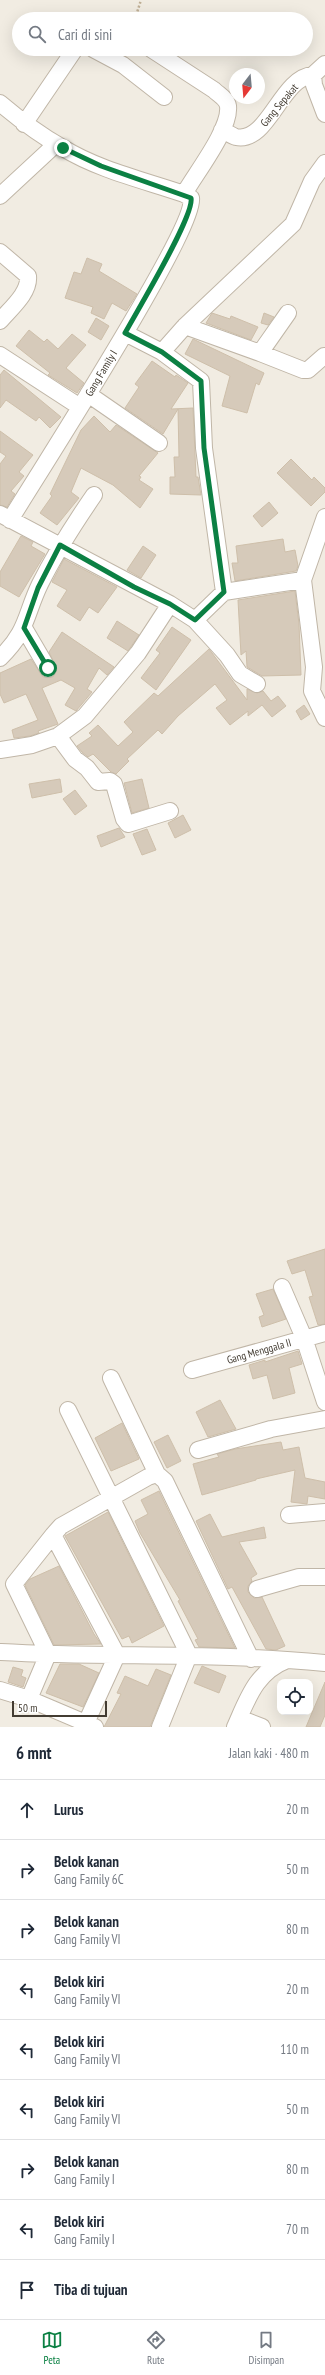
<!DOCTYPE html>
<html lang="id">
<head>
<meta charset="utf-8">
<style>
  body { margin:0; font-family:"PT Sans Narrow",sans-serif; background:#f2f2f3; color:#1f2937 }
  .controls { position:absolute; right:12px; bottom:12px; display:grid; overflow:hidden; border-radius:8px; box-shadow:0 4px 16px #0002 }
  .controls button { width:36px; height:36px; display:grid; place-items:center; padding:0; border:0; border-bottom:1px solid #e0e1e3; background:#fff; color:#1f2937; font:20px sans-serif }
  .compass { position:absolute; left:229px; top:68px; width:36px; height:36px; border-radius:50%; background:#fff; box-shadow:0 4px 16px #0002; rotate:196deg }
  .scale { position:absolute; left:12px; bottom:10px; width:95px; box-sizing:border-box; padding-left:4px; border:2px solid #433c32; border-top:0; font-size:11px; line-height:14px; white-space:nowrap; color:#433c32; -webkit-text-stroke:3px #fff; paint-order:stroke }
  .stop { position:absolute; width:12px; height:12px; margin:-9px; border:3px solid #0b8043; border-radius:50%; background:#fff }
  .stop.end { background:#0b8043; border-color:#fff; box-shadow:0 1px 4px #0008 }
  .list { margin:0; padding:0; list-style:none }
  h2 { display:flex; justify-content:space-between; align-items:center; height:52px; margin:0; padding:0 16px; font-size:17px }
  h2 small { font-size:13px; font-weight:400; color:#747a83 }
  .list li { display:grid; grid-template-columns:26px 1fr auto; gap:12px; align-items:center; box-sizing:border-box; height:60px; padding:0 16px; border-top:1px solid #e0e1e3 }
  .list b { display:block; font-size:15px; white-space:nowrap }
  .list p { margin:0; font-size:13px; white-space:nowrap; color:#747a83 }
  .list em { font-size:13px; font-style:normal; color:#747a83 }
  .icon { flex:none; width:22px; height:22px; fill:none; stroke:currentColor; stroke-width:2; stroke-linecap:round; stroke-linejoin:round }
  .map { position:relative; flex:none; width:325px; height:1727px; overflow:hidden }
  .search { position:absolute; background:#fff; box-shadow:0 4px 16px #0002; left:12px; right:12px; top:12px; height:44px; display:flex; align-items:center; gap:10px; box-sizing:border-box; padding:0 14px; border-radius:22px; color:#747a83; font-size:15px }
  .sheet { height:592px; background:#fff }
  nav { display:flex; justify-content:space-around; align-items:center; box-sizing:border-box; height:56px; border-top:1px solid #e0e1e3; background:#fff; font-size:11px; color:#747a83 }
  nav a { display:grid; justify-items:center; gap:2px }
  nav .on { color:#0b8043 }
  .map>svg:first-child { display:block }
</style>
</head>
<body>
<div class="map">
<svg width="325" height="1727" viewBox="0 0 325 1727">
  <rect width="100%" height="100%" fill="#f1ece2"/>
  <!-- building -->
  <path fill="#d6caba" stroke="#cebfaa" d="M 87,258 L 102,264 L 99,271 L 137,294 L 126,311 L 112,303 L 104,319 L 91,313 L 93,307 L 65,298 L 74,272 L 81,274 Z
    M 212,313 L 230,319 L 231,316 L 258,327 L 251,340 L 206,323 Z
    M 264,313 L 274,317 L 268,325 L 261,323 Z
    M 96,318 L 109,326 L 101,340 L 88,332 Z
    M 29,330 L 44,342 L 47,339 L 58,349 L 72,334 L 86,345 L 66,368 L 84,383 L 77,393 L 48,375 L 50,373 L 16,346 Z
    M 193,339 L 264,373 L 259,385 L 256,383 L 247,413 L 222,406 L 230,376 L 185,354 Z
    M 152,361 L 175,377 L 176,375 L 188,383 L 171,409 L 193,408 L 196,477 L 198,477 L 201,495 L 170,494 L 170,477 L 175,477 L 174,457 L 179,457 L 178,409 L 163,434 L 125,408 L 139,387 L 135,384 Z
    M 4,370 L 61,417 L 50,428 L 39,417 L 36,421 L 6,400 L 0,408 L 0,375 Z
    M 94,416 L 110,432 L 116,425 L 158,453 L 139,476 L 141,477 L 139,480 L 153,489 L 140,508 L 113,485 L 81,468 L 71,492 L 79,498 L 57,525 L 40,513 L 52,496 L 50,494 L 81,430 Z
    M 0,431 L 33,455 L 19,472 L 24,476 L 11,491 L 15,494 L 7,507 L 0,505 L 0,464 L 6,456 L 0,452 Z
    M 291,459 L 312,480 L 314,477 L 325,488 L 325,492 L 311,506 L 277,473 Z
    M 269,502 L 278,513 L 262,527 L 253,516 Z
    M 21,536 L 33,542 L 31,546 L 45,554 L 19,597 L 0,586 L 0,572 Z
    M 283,539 L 285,552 L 295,550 L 298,566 L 296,571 L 235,581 L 232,563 L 238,563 L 236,546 Z
    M 143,546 L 156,555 L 141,578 L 127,570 Z
    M 64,559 L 117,587 L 98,613 L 89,607 L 80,621 L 57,606 L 67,590 L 52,582 Z
    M 295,591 L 299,624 L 301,675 L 262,676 L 247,667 L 246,651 L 241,655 L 238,600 Z
    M 117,621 L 139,635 L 128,651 L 107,638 Z
    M 172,627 L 191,640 L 156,690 L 141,678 L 160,653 L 156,650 Z
    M 62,632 L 114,667 L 107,675 L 99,668 L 87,689 L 92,692 L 76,711 L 65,705 L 75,688 L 61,680 L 42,688 L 58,724 L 38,731 L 39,733 L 30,736 L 14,738 L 12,730 L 38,720 L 26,694 L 4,703 L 0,694 L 0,673 L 31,659 L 43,677 L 53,677 L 57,669 L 49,652 Z
    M 209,649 L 247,700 L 247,689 L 257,693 L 263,691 L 271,701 L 278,696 L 286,706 L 272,717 L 262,705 L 248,716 L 248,711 L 230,725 L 216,708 L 227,700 L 215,684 L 178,716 L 162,734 L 158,730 L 127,759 L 129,761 L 116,774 L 111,772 L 93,754 L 88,757 L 82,752 L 77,746 L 92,736 L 89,733 L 98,725 L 118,746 L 133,732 L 124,722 L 154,693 L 158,696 Z
    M 304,705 L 310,714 L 301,720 L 296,711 Z
    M 60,779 L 62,792 L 32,798 L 29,784 Z
    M 142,779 L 149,808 L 132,813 L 124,783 Z
    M 75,790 L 87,806 L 75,815 L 63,799 Z
    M 183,815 L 191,830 L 175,838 L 168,823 Z
    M 119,828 L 125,837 L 101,847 L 97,836 Z
    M 147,829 L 156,850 L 142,855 L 133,834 Z
    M 325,1249 L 325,1324 L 318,1325 L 309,1297 L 313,1296 L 305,1270 L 292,1274 L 287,1261 Z
    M 273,1289 L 286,1319 L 262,1327 L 259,1317 L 264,1315 L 256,1294 Z
    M 298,1351 L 302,1364 L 289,1368 L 295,1393 L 273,1399 L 267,1375 L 253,1379 L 249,1365 L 265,1360 L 265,1362 Z
    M 220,1400 L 236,1429 L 208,1437 L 196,1412 Z
    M 122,1423 L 139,1459 L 111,1471 L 95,1438 Z
    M 168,1435 L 181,1461 L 167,1468 L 154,1442 Z
    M 281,1442 L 283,1450 L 299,1447 L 305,1478 L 325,1482 L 325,1499 L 308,1496 L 307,1504 L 291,1502 L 295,1470 L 256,1479 L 256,1480 L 202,1495 L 193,1464 L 219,1457 L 217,1454 L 235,1449 Z
    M 159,1491 L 185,1545 L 235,1648 L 199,1647 L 195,1640 L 198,1639 L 178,1601 L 180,1600 L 140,1533 L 135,1521 L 148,1514 L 141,1500 Z
    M 108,1512 L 164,1626 L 132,1643 L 129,1636 L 122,1639 L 65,1536 Z
    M 210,1514 L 222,1537 L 264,1527 L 266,1538 L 239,1542 L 257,1574 L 251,1578 L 252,1581 L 248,1586 L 248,1592 L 254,1598 L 262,1597 L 285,1646 L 276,1650 L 266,1649 L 232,1587 L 228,1589 L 196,1521 Z
    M 59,1566 L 94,1634 L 101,1644 L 54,1645 L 25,1585 L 30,1579 Z
    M 60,1664 L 79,1664 L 99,1673 L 83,1707 L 46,1693 Z
    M 202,1666 L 226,1676 L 219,1693 L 194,1683 Z
    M 13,1667 L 23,1670 L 21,1676 L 26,1678 L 23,1687 L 8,1682 Z
    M 156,1669 L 171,1675 L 150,1727 L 104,1727 L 121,1694 L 117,1693 L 125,1676 L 148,1686 Z
    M 325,1682 L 325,1715 L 320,1727 L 306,1727 Z"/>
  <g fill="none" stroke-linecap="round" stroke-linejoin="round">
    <!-- minor casing -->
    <g stroke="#c0b6a7" stroke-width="18">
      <path id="minor" d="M 93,49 L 123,65 L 164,97
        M 151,49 L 214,90 C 219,95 227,99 228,106 C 231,129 195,174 184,194
        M 325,64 L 313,75 L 314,85 L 325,114
        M 0,103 C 20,120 40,135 63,148 C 99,170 143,180 184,194 L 191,198 C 198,226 35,479 10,520
        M 24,124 L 75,49
        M 222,130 C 227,132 232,136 236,137 C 268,144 281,77 313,75
        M 0,196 L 56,144
        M 0,252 L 28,276 C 30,293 10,309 0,321
        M 185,326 L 260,353 L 288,313
        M 162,352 L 185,326 L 293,224 L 312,181 L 325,163
        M 260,353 L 303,370 L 308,370 L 324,356
        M 0,355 L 80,407
        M 88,394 L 159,443
        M 0,514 L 170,604 L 195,620 L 224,592 L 204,448 L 201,381 L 162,352 L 125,333
        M 303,580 L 314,667 L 312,691 L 325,718
        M 224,592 L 303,580 L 325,517
        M 195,620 L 227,655 L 240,674 L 257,684
        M 24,628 L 48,669
        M 0,658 C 28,631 25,615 40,584 C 56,552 74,524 94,495
        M 58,736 L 75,759 L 87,768 L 98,782 L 110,781 L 114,784 L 124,819 L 128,824 L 170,811
        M 0,750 L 32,745 L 58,736 L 85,716 L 138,653 L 170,604
        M 282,1287 L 304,1338 L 325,1402
        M 192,1370 L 325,1333
        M 111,1378 L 157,1474
        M 68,1410 L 189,1655 L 160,1727
        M 198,1450 L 271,1429 L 325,1419
        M 289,1515 L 325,1512
        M 53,1535 L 14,1584 L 48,1654 L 29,1699 L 95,1727
        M 257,1589 L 299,1577 L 325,1577
        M 1,1652 C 109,1658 217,1652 325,1663
        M 0,1690 L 29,1699
        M 239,1718 L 262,1727
        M 86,1723 L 117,1655 L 53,1535 L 61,1526 L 148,1477 L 157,1474 L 165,1481 L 251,1659
        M 235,1727 C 248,1698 256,1672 287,1660"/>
    </g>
    <!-- path -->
    <path stroke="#bfaf95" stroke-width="2.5" stroke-dasharray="2 2" stroke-linecap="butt" d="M 135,19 L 141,0"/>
    <!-- minor -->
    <use href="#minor" stroke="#fff" stroke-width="16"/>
  </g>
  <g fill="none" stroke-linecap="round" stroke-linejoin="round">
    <!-- route -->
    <path stroke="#0b8043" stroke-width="5" d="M 48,668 L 24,628 L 38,588 L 60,545 L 134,587 L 170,604 L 195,620 L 224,592 L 204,448 L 201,381 L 162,352 L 125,333 C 137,311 195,215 191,198 L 101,166 L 63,148"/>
  </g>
  <g text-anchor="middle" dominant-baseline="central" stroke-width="3" stroke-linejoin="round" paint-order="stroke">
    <!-- street labels -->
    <g font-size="11" fill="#433c32" stroke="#fff">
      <text transform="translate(279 105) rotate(-50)">Gang Sepakat</text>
      <text transform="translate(101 373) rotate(-59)">Gang Family I</text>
      <text transform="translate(259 1351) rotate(-16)">Gang Menggala II</text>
    </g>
  </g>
</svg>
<div class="controls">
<button><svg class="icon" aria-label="locate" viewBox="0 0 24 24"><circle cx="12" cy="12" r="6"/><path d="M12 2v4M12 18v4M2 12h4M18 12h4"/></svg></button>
</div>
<svg class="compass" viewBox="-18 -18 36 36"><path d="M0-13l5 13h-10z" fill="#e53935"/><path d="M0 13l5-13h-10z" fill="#747a83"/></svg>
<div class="scale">50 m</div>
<div class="stop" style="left:48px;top:668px"></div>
<div class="stop end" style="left:63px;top:148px"></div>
<div class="search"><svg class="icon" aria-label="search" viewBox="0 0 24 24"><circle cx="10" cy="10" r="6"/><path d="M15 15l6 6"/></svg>Cari di sini</div>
</div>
<section class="sheet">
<h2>6 mnt<small>Jalan kaki · 480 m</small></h2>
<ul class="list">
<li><svg class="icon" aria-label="ahead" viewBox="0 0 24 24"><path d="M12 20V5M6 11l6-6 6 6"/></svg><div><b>Lurus</b></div><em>20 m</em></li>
<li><svg class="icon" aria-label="right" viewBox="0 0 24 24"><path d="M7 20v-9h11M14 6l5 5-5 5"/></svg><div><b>Belok kanan</b><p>Gang Family 6C</p></div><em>50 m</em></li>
<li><svg class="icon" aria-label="right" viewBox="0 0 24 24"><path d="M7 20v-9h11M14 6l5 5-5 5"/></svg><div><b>Belok kanan</b><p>Gang Family VI</p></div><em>80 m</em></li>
<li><svg class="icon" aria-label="left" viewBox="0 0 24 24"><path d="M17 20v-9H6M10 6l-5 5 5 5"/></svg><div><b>Belok kiri</b><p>Gang Family VI</p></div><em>20 m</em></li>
<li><svg class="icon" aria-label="left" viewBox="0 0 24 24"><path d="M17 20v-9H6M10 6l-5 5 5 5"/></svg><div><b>Belok kiri</b><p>Gang Family VI</p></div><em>110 m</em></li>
<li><svg class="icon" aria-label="left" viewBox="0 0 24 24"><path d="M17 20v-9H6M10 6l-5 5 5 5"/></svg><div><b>Belok kiri</b><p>Gang Family VI</p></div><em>50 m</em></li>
<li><svg class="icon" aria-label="right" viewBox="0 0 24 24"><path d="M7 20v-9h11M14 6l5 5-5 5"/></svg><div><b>Belok kanan</b><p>Gang Family I</p></div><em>80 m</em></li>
<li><svg class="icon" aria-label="left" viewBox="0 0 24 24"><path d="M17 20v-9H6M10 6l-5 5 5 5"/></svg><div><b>Belok kiri</b><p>Gang Family I</p></div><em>70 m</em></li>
<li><svg class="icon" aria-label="arrive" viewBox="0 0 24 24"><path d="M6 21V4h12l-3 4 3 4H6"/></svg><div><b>Tiba di tujuan</b></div></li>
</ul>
</section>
<nav>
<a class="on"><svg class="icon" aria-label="map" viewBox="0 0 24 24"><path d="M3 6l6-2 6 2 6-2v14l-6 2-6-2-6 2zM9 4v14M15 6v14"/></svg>Peta</a>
<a><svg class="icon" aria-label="directions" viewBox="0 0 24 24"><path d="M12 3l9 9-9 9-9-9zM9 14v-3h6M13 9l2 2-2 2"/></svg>Rute</a>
<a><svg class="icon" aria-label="saved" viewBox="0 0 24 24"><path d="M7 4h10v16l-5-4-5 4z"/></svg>Disimpan</a>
</nav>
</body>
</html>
